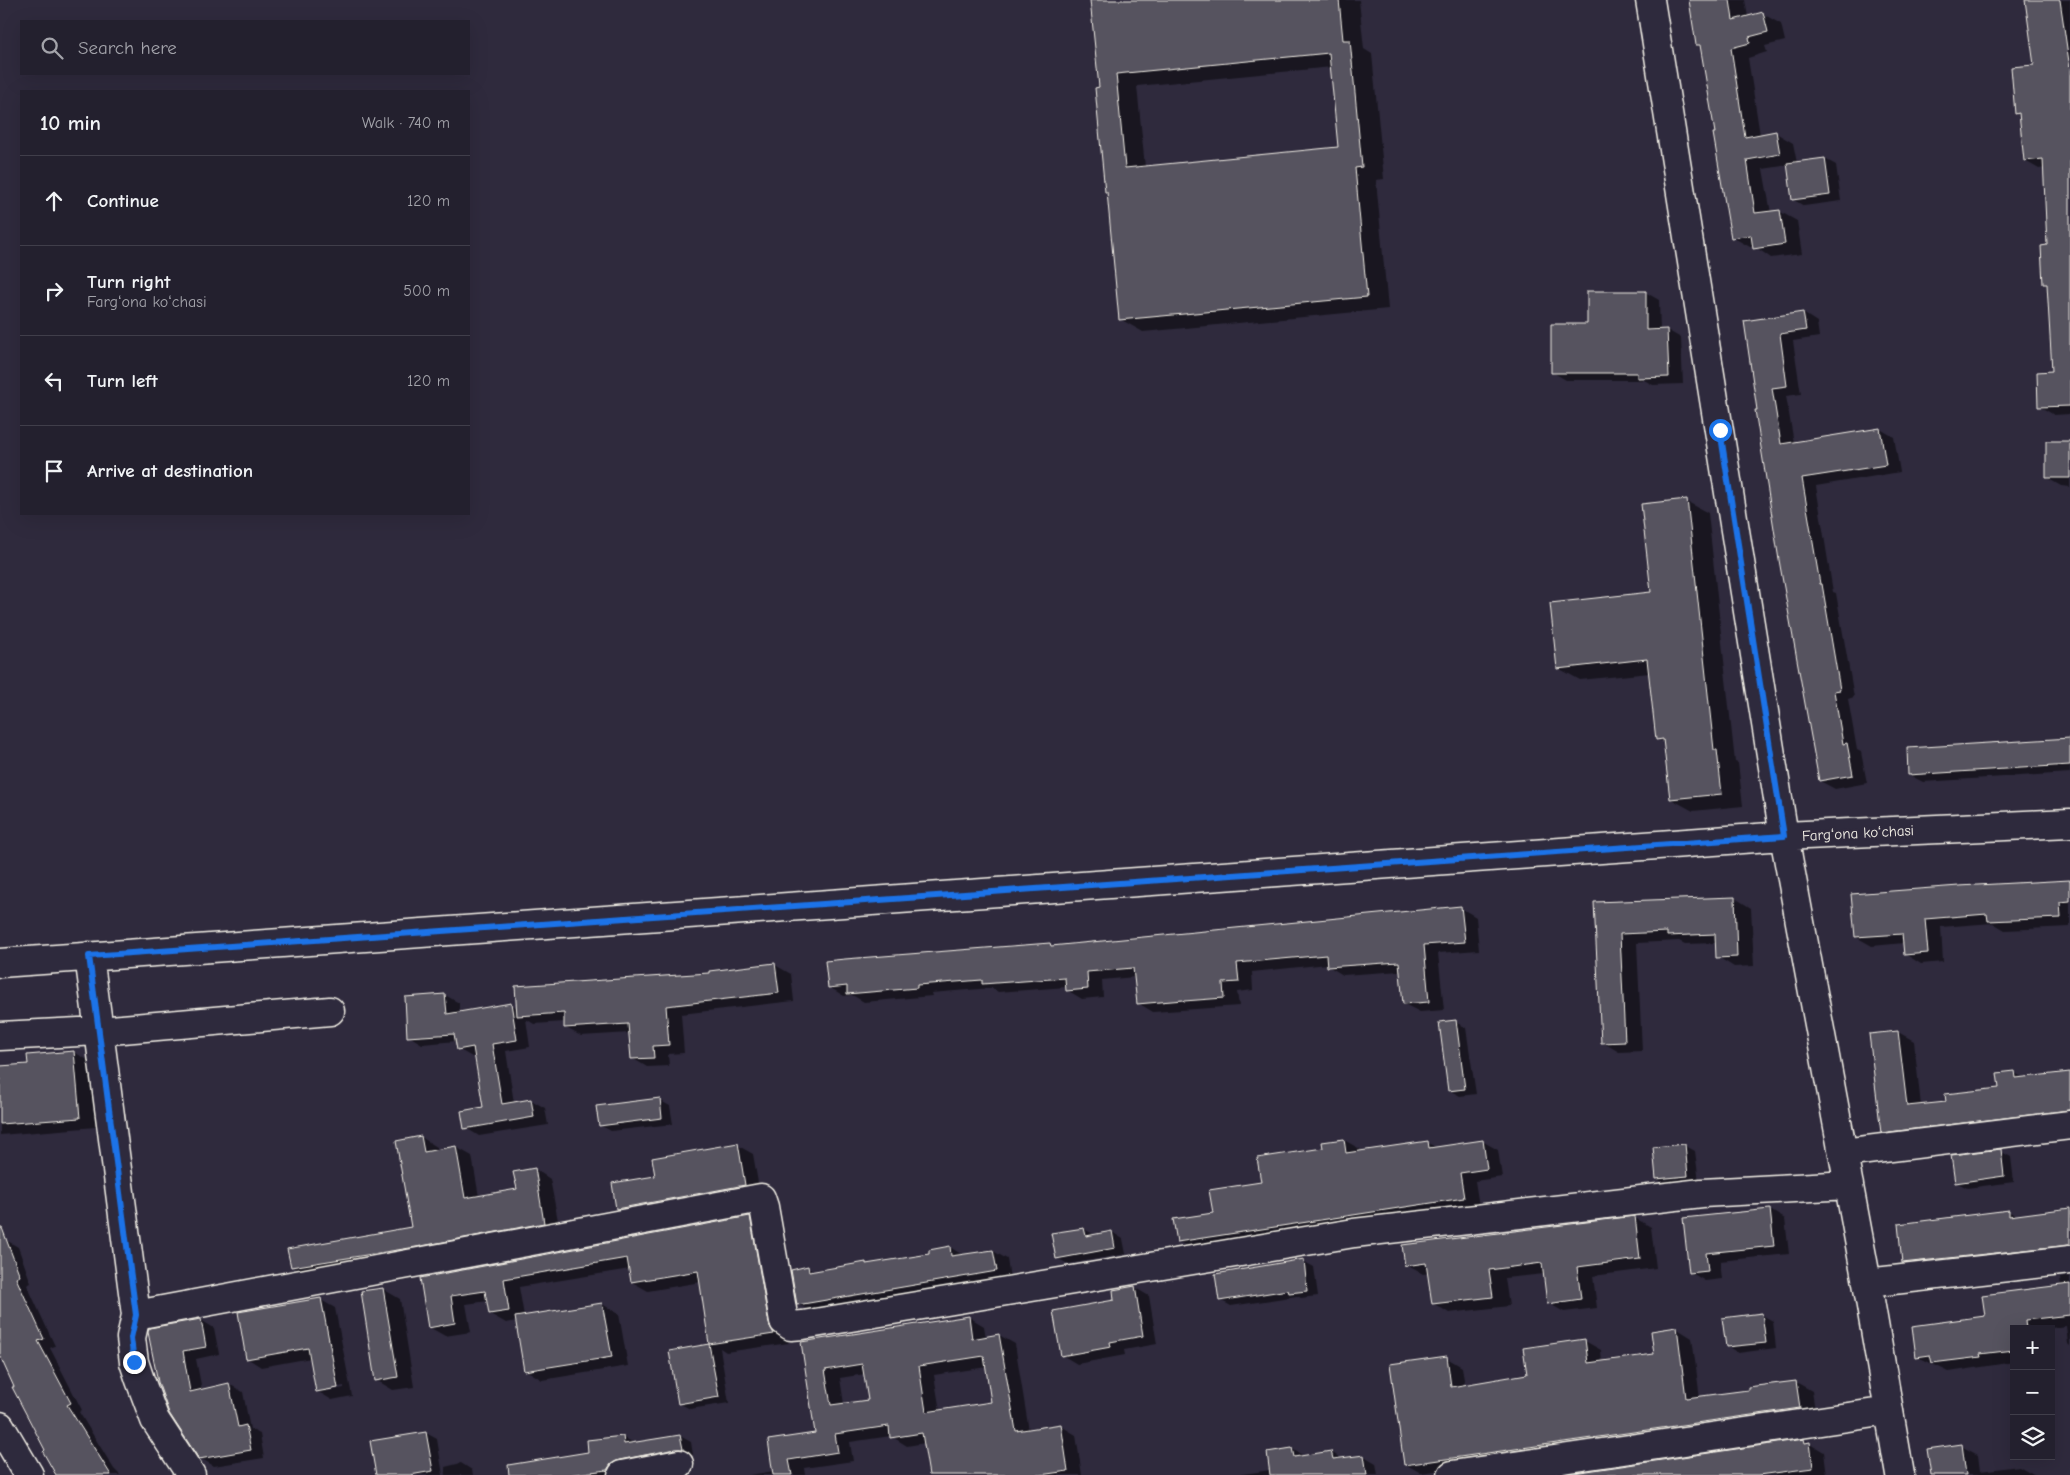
<!DOCTYPE html>
<html lang="en">
<head>
<meta charset="utf-8">
<style>
  body { margin:0; font-family:"Comic Neue",sans-serif; background:#2f2d3a; color:#f1f3f6 }
  .controls { position:absolute; right:15px; bottom:15px; display:grid; overflow:hidden; border-radius:0px; box-shadow:0 5px 20px #0002 }
  .controls button { width:45px; height:45px; display:grid; place-items:center; padding:0; border:0; border-bottom:1px solid #403e4a; background:#23202e; color:#f1f3f6; font:25px sans-serif }
  .stop { position:absolute; width:15px; height:15px; margin:-11px; border:4px solid #1a73e8; border-radius:50%; background:#fff }
  .stop.end { background:#1a73e8; border-color:#fff; box-shadow:0 1px 5px #0008 }
  .list { margin:0; padding:0; list-style:none }
  h2 { display:flex; justify-content:space-between; align-items:center; height:65px; margin:0; padding:0 20px; font-size:21px }
  h2 small { font-size:16px; font-weight:400; color:#a3a3aa }
  .list li { display:grid; grid-template-columns:32px 1fr auto; gap:15px; align-items:center; box-sizing:border-box; height:90px; padding:0 20px; border-top:1px solid #403e4a }
  .list b { display:block; font-size:19px; white-space:nowrap }
  .list p { margin:0; font-size:16px; white-space:nowrap; color:#a3a3aa }
  .list em { font-size:16px; font-style:normal; color:#a3a3aa }
  .icon { flex:none; width:28px; height:28px; fill:none; stroke:currentColor; stroke-width:2; stroke-linecap:round; stroke-linejoin:round }
  .map { position:relative; flex:none; width:2070px; height:1475px; overflow:hidden }
  .search { position:absolute; background:#23202e; box-shadow:0 5px 20px #0002; left:20px; top:20px; width:450px; height:55px; display:flex; align-items:center; gap:12px; box-sizing:border-box; padding:0 18px; border-radius:0px; color:#a3a3aa; font-size:19px }
  .panel { position:absolute; background:#23202e; box-shadow:0 5px 20px #0002; left:20px; top:90px; width:450px; height:425px; border-radius:0px }
  .map>svg:first-child { display:block }
</style>
</head>
<body>
<div class="map">
<svg width="2070" height="1475" viewBox="0 0 2070 1475">
  <rect width="100%" height="100%" fill="#2f2a3d"/>
  <filter id="ink" filterUnits="userSpaceOnUse"><feTurbulence type="fractalNoise" baseFrequency=".02" numOctaves="2"/><feDisplacementMap in="SourceGraphic" scale="10" xChannelSelector="R" yChannelSelector="G"/><feConvolveMatrix kernelMatrix="1 2 1 2 8 2 1 2 1" color-interpolation-filters="sRGB"/></filter>
  <g filter="url(#ink)">
    <!-- shadow -->
    <path fill="#0007" fill-rule="evenodd" d="M 1092,0 L 1359,0 L 1364,49 L 1372,54 L 1384,179 L 1376,180 L 1388,309 L 1143,332 L 1120,319 ZM 1332,67 L 1339,148 L 1145,167 L 1137,86 Z
      M 1690,0 L 1745,0 L 1748,17 L 1763,14 L 1781,24 L 1785,41 L 1765,46 L 1767,52 L 1748,58 L 1760,135 L 1776,133 L 1793,143 L 1797,163 L 1825,159 L 1836,165 L 1841,201 L 1804,206 L 1794,200 L 1789,165 L 1763,169 L 1771,213 L 1779,211 L 1797,221 L 1802,254 L 1771,258 L 1754,246 L 1750,247 L 1732,237 L 1702,47 L 1697,44 Z
      M 2026,0 L 2070,0 L 2070,414 L 2054,415 L 2039,406 L 2054,372 L 2048,286 L 2044,283 L 2049,247 L 2045,168 L 2039,169 L 2025,161 L 2020,115 L 2016,113 L 2036,66 Z
      M 1645,292 L 1659,300 L 1660,330 L 1667,330 L 1681,338 L 1683,384 L 1653,385 L 1644,380 L 1566,380 L 1552,372 L 1588,325 Z
      M 1803,313 L 1817,322 L 1819,337 L 1793,341 L 1801,394 L 1786,396 L 1794,443 L 1880,429 L 1894,437 L 1900,472 L 1816,486 L 1833,592 L 1836,593 L 1854,697 L 1848,699 L 1857,750 L 1861,752 L 1867,783 L 1835,789 L 1820,781 L 1758,411 L 1745,322 Z
      M 2070,442 L 2070,487 L 2061,486 L 2047,478 Z
      M 1686,501 L 1708,513 L 1735,762 L 1738,763 L 1743,806 L 1693,811 L 1671,799 L 1665,743 L 1658,739 L 1650,673 L 1580,680 L 1558,668 L 1652,594 Z
      M 2070,739 L 2070,773 L 1923,782 L 1909,775 Z
      M 2070,882 L 2070,927 L 2005,930 L 1993,923 L 1941,927 L 1943,962 L 1921,964 L 1905,954 L 1904,943 L 1872,946 L 1856,937 Z
      M 1735,898 L 1751,908 L 1754,966 L 1734,967 L 1718,957 L 1717,943 L 1685,944 L 1679,941 L 1637,943 L 1642,1051 L 1619,1052 L 1602,1042 L 1596,903 Z
      M 1461,908 L 1476,917 L 1479,950 L 1438,953 L 1444,1010 L 1420,1012 L 1404,1004 L 1401,971 L 1343,975 L 1328,966 L 1328,964 L 1252,972 L 1253,990 L 1237,992 L 1239,1006 L 1153,1012 L 1138,1003 L 1135,977 L 1102,980 L 1103,997 L 1082,999 L 1067,990 L 1067,987 L 998,992 L 992,988 L 931,993 L 932,996 L 864,1002 L 852,995 L 844,996 L 829,987 L 1050,945 L 1053,947 Z
      M 775,965 L 791,974 L 794,1001 L 681,1014 L 684,1053 L 668,1054 L 669,1066 L 647,1067 L 632,1058 L 630,1033 L 581,1036 L 566,1028 L 565,1022 L 534,1024 L 526,1019 L 530,1047 L 506,1051 L 514,1103 L 531,1100 L 545,1108 L 548,1125 L 479,1136 L 466,1128 L 484,1108 L 476,1056 L 472,1057 L 458,1049 L 457,1041 L 422,1044 L 409,1036 L 445,995 L 459,1003 L 459,1013 L 511,1004 L 518,1009 Z
      M 1455,1021 L 1466,1028 L 1476,1094 L 1460,1096 L 1449,1090 Z
      M 1898,1032 L 1914,1041 L 1921,1106 L 1947,1103 L 2000,1089 L 2015,1073 L 2025,1079 L 2070,1073 L 2070,1121 L 1898,1141 L 1882,1132 Z
      M 74,1052 L 91,1062 L 96,1127 L 0,1135 L 0,1068 L 30,1065 L 29,1056 Z
      M 659,1100 L 670,1106 L 673,1124 L 611,1131 L 600,1125 Z
      M 421,1137 L 437,1147 L 437,1150 L 456,1147 L 472,1156 L 479,1197 L 518,1190 L 535,1169 L 550,1179 L 560,1231 L 308,1276 L 292,1266 L 412,1228 Z
      M 1344,1140 L 1360,1149 L 1360,1152 L 1428,1143 L 1437,1148 L 1482,1141 L 1498,1150 L 1502,1177 L 1475,1181 L 1479,1206 L 1193,1250 L 1178,1241 L 1214,1214 L 1262,1183 L 1324,1149 L 1323,1143 Z
      M 737,1145 L 753,1154 L 760,1194 L 634,1218 L 618,1208 L 657,1177 Z
      M 1684,1145 L 1695,1151 L 1699,1182 L 1668,1185 L 1657,1179 Z
      M 2000,1151 L 2011,1157 L 2014,1182 L 1967,1188 L 1956,1182 Z
      M 1770,1210 L 1785,1219 L 1789,1254 L 1720,1261 L 1722,1279 L 1705,1281 L 1690,1272 L 1685,1219 Z
      M 2070,1210 L 2070,1255 L 1919,1272 L 1903,1262 L 2008,1211 L 2017,1216 Z
      M 749,1217 L 765,1226 L 784,1334 L 789,1343 L 726,1352 L 720,1348 L 729,1403 L 690,1409 L 679,1403 L 671,1352 L 711,1345 L 701,1282 L 648,1291 L 632,1282 L 630,1269 L 519,1287 L 524,1316 L 602,1304 L 619,1314 L 628,1366 L 542,1380 L 526,1370 L 517,1321 L 506,1323 L 490,1314 L 488,1301 L 466,1304 L 471,1332 L 445,1336 L 429,1327 L 422,1279 Z
      M 1635,1218 L 1651,1227 L 1656,1268 L 1593,1276 L 1597,1308 L 1564,1312 L 1548,1303 L 1544,1274 L 1505,1278 L 1509,1306 L 1449,1313 L 1433,1303 L 1429,1273 L 1423,1274 L 1406,1265 Z
      M 1084,1229 L 1095,1235 L 1112,1232 L 1123,1239 L 1126,1254 L 1068,1264 L 1057,1258 Z
      M 6,1240 L 18,1247 L 31,1283 L 27,1285 L 55,1346 L 50,1348 L 82,1410 L 79,1412 L 114,1469 L 120,1475 L 59,1475 L 16,1387 L 0,1353 L 0,1242 Z
      M 950,1247 L 964,1256 L 993,1251 L 1007,1259 L 1010,1278 L 812,1312 L 798,1304 L 808,1268 L 815,1272 L 865,1264 L 868,1265 L 930,1255 Z
      M 1303,1261 L 1314,1267 L 1318,1296 L 1301,1298 L 1297,1296 L 1231,1306 L 1220,1300 Z
      M 2070,1276 L 2070,1346 L 2068,1344 L 2066,1326 L 2044,1329 L 2014,1329 L 2014,1362 L 1949,1372 L 1918,1357 L 1986,1317 L 2061,1286 L 2060,1278 Z
      M 1134,1287 L 1149,1296 L 1157,1344 L 1124,1350 L 1125,1355 L 1077,1364 L 1062,1355 L 1116,1301 Z
      M 383,1289 L 400,1299 L 414,1387 L 393,1390 L 376,1380 Z
      M 321,1300 L 335,1308 L 352,1396 L 332,1400 L 317,1391 L 311,1358 L 261,1367 L 247,1358 ZM 344,1386 L 344,1388 L 328,1391 L 328,1389 Z
      M 1762,1315 L 1773,1321 L 1776,1348 L 1738,1353 L 1727,1346 Z
      M 969,1317 L 984,1326 L 986,1338 L 999,1335 L 1015,1344 L 1029,1431 L 1061,1426 L 1076,1435 L 1082,1475 L 930,1475 L 925,1443 L 907,1446 L 891,1436 L 850,1442 L 853,1461 L 804,1468 L 805,1475 L 749,1475 L 774,1471 L 816,1434 L 802,1343 ZM 987,1367 L 993,1403 L 940,1411 L 934,1375 ZM 865,1374 L 869,1401 L 844,1404 L 840,1378 Z
      M 201,1320 L 214,1328 L 219,1354 L 196,1359 L 202,1390 L 229,1384 L 243,1392 L 250,1429 L 260,1434 L 264,1458 L 214,1466 L 200,1458 L 159,1382 Z
      M 1676,1328 L 1692,1338 L 1700,1398 L 1750,1391 L 1749,1388 L 1796,1382 L 1812,1391 L 1816,1417 L 1421,1473 L 1405,1464 L 1447,1358 L 1462,1367 L 1465,1386 L 1528,1375 L 1585,1341 L 1601,1350 L 1602,1363 L 1655,1355 Z
      M 426,1433 L 437,1439 L 443,1475 L 377,1475 Z
      M 680,1436 L 691,1442 L 693,1455 L 688,1454 L 619,1475 L 524,1475 L 590,1453 L 623,1437 L 634,1443 Z
      M 1804,1440 L 1824,1452 L 1827,1475 L 1569,1475 Z
      M 1961,1446 L 1978,1455 L 1980,1471 L 2019,1466 L 2035,1475 L 1932,1475 Z
      M 1292,1449 L 1304,1456 L 1331,1452 L 1342,1459 L 1364,1456 L 1376,1463 L 1378,1475 L 1237,1475 L 1270,1470 Z
      M 461,1463 L 472,1470 L 473,1475 L 446,1475 L 445,1467 Z"/>
    <!-- building -->
    <path fill="#56525f" stroke="#f4f1e8" fill-rule="evenodd" d="M 1090,0 L 1339,0 L 1343,40 L 1350,40 L 1362,167 L 1355,168 L 1367,297 L 1119,320 L 1107,192 L 1105,192 L 1095,88 L 1099,87 ZM 1329,53 L 1338,147 L 1125,168 L 1116,74 Z
      M 1689,0 L 1730,0 L 1733,20 L 1763,12 L 1768,32 L 1749,37 L 1750,43 L 1731,48 L 1745,137 L 1776,131 L 1780,154 L 1747,160 L 1755,213 L 1780,210 L 1785,244 L 1753,249 L 1751,235 L 1731,238 L 1713,133 L 1715,133 L 1700,45 L 1696,45 Z
      M 2025,0 L 2060,0 L 2070,69 L 2070,406 L 2038,407 L 2037,372 L 2052,371 L 2047,284 L 2043,284 L 2041,246 L 2047,245 L 2043,159 L 2024,161 L 2019,113 L 2015,114 L 2011,67 L 2034,65 Z
      M 1825,158 L 1830,195 L 1792,200 L 1787,163 Z
      M 1587,291 L 1646,291 L 1646,330 L 1667,329 L 1669,377 L 1637,378 L 1637,373 L 1551,373 L 1551,324 L 1587,324 Z
      M 1803,312 L 1806,330 L 1780,334 L 1787,386 L 1772,388 L 1781,444 L 1880,428 L 1886,465 L 1802,478 L 1820,584 L 1822,584 L 1840,690 L 1834,691 L 1843,744 L 1847,743 L 1853,775 L 1819,781 L 1779,560 L 1755,410 L 1757,410 L 1744,321 Z
      M 2046,441 L 2070,441 L 2070,478 L 2046,478 Z
      M 1687,499 L 1714,750 L 1717,750 L 1722,794 L 1670,799 L 1663,739 L 1656,740 L 1647,659 L 1557,669 L 1550,603 L 1651,592 L 1641,504 Z
      M 2070,738 L 2070,765 L 1908,775 L 1907,748 Z
      M 2070,880 L 2070,901 L 2060,902 L 2061,918 L 1988,921 L 1987,914 L 1925,919 L 1928,953 L 1904,955 L 1902,934 L 1855,937 L 1851,894 L 1959,886 Z
      M 1735,897 L 1737,957 L 1716,958 L 1715,934 L 1667,936 L 1667,932 L 1620,934 L 1625,1042 L 1601,1043 L 1594,902 Z
      M 1461,906 L 1465,942 L 1424,945 L 1429,1002 L 1403,1004 L 1399,962 L 1327,967 L 1326,955 L 1237,963 L 1239,982 L 1223,983 L 1224,998 L 1184,1001 L 1183,1000 L 1137,1004 L 1133,968 L 1087,972 L 1088,989 L 1066,991 L 1065,978 L 982,984 L 982,980 L 917,985 L 917,988 L 847,994 L 847,986 L 828,988 L 825,961 L 845,959 L 1050,943 L 1051,946 Z
      M 775,963 L 779,993 L 666,1006 L 669,1045 L 653,1046 L 654,1058 L 631,1059 L 628,1024 L 564,1028 L 564,1013 L 517,1016 L 515,986 L 709,973 L 709,971 Z
      M 445,994 L 447,1014 L 511,1003 L 517,1040 L 492,1044 L 502,1104 L 531,1099 L 534,1117 L 464,1129 L 461,1111 L 483,1107 L 473,1047 L 457,1050 L 454,1034 L 407,1037 L 405,997 Z
      M 1456,1020 L 1465,1089 L 1448,1091 L 1439,1022 Z
      M 1898,1031 L 1907,1106 L 1946,1102 L 1945,1094 L 1999,1088 L 1997,1073 L 2015,1071 L 2016,1078 L 2070,1072 L 2070,1110 L 1881,1133 L 1869,1034 Z
      M 74,1051 L 80,1118 L 0,1124 L 0,1066 L 28,1064 L 27,1055 Z
      M 660,1098 L 662,1118 L 599,1126 L 596,1106 Z
      M 421,1136 L 424,1152 L 456,1146 L 465,1198 L 517,1189 L 513,1172 L 535,1168 L 544,1223 L 416,1247 L 291,1267 L 287,1249 L 411,1227 L 396,1141 Z
      M 1344,1139 L 1346,1153 L 1428,1141 L 1429,1148 L 1483,1140 L 1487,1169 L 1460,1173 L 1464,1198 L 1177,1242 L 1173,1219 L 1213,1213 L 1209,1190 L 1261,1182 L 1257,1158 L 1323,1148 L 1322,1142 Z
      M 738,1143 L 745,1185 L 616,1209 L 612,1183 L 655,1176 L 652,1158 Z
      M 1685,1144 L 1688,1176 L 1656,1179 L 1653,1147 Z
      M 2001,1149 L 2004,1176 L 1955,1183 L 1951,1155 Z
      M 2070,1208 L 2070,1245 L 1902,1263 L 1898,1224 L 2009,1210 L 2009,1216 Z
      M 1770,1209 L 1774,1246 L 1706,1253 L 1708,1271 L 1689,1273 L 1683,1218 Z
      M 750,1216 L 769,1324 L 774,1334 L 709,1344 L 698,1271 L 631,1282 L 627,1258 L 504,1279 L 509,1311 L 489,1314 L 485,1291 L 451,1296 L 455,1323 L 428,1328 L 420,1278 Z
      M 1635,1216 L 1640,1259 L 1577,1267 L 1581,1299 L 1547,1304 L 1542,1263 L 1489,1270 L 1493,1297 L 1432,1304 L 1426,1263 L 1405,1266 L 1402,1245 Z
      M 0,1228 L 2,1228 L 20,1276 L 16,1278 L 44,1339 L 38,1341 L 71,1403 L 67,1405 L 111,1475 L 56,1475 L 43,1452 L 45,1450 L 12,1387 L 14,1387 L 0,1356 Z
      M 1084,1228 L 1086,1236 L 1112,1231 L 1115,1248 L 1056,1259 L 1051,1233 Z
      M 950,1246 L 951,1256 L 993,1250 L 997,1271 L 797,1305 L 791,1270 L 808,1266 L 809,1272 L 866,1262 L 866,1264 L 929,1254 L 929,1250 Z
      M 1304,1259 L 1307,1291 L 1289,1293 L 1288,1290 L 1219,1301 L 1215,1274 Z
      M 2070,1284 L 2070,1315 L 2025,1320 L 2026,1329 L 2014,1329 L 2014,1350 L 1980,1354 L 1981,1357 L 1932,1363 L 1930,1355 L 1916,1357 L 1912,1326 L 1985,1316 L 1982,1295 Z
      M 1135,1286 L 1143,1336 L 1110,1342 L 1111,1347 L 1061,1356 L 1053,1311 L 1114,1300 L 1113,1290 Z
      M 383,1288 L 398,1377 L 375,1381 L 361,1291 Z
      M 321,1298 L 338,1388 L 316,1392 L 308,1348 L 246,1359 L 238,1312 Z
      M 602,1303 L 612,1357 L 524,1371 L 515,1317 Z
      M 1762,1313 L 1766,1343 L 1726,1347 L 1722,1318 Z
      M 969,1316 L 972,1339 L 999,1334 L 1016,1431 L 1061,1424 L 1068,1471 L 1040,1475 L 929,1475 L 922,1433 L 890,1438 L 889,1426 L 835,1434 L 838,1452 L 789,1460 L 792,1475 L 773,1475 L 768,1440 L 815,1433 L 801,1342 ZM 984,1356 L 991,1402 L 926,1412 L 919,1366 ZM 862,1364 L 868,1400 L 831,1405 L 825,1370 Z
      M 201,1319 L 206,1347 L 183,1351 L 190,1392 L 229,1383 L 238,1427 L 246,1425 L 251,1450 L 199,1459 L 169,1413 L 158,1382 L 148,1332 L 149,1328 Z
      M 1677,1327 L 1686,1398 L 1748,1390 L 1748,1387 L 1796,1381 L 1800,1408 L 1404,1465 L 1390,1364 L 1447,1356 L 1451,1387 L 1527,1374 L 1523,1348 L 1585,1339 L 1588,1363 L 1654,1354 L 1651,1331 Z
      M 709,1344 L 719,1397 L 678,1404 L 669,1351 Z
      M 426,1432 L 433,1471 L 410,1475 L 376,1475 L 370,1441 Z
      M 680,1435 L 683,1449 L 676,1449 L 619,1460 L 611,1464 L 607,1470 L 567,1475 L 509,1475 L 508,1465 L 588,1452 L 587,1440 L 623,1436 L 624,1444 Z
      M 1804,1439 L 1805,1443 L 1810,1442 L 1813,1468 L 1759,1475 L 1560,1475 Z
      M 1962,1444 L 1966,1475 L 1931,1475 L 1927,1449 Z
      M 1292,1448 L 1294,1457 L 1331,1451 L 1333,1459 L 1364,1455 L 1367,1475 L 1270,1475 L 1267,1452 Z"/>
    <g fill="none" stroke-linecap="round" stroke-linejoin="round">
      <!-- minor casing -->
      <g stroke="#f4f1e8" stroke-width="31">
        <path id="minor" d="M 1650,0 L 1784,836 L 1867,1283 L 1900,1475
          M 89,956 L 99,1031 L 330,1011
          M 0,963 L 1784,836 L 2070,823
          M 0,1036 L 99,1031 L 136,1315 L 131,1338 L 134,1362 L 140,1380 L 155,1420 L 191,1475
          M 1843,1153 L 2070,1125
          M 1867,1283 L 2070,1260
          M 136,1315 L 761,1198 L 764,1207 L 784,1321 L 791,1326 L 803,1325 L 1354,1233 L 1702,1193 L 1849,1185
          M 0,1426 L 29,1475
          M 622,1475 L 679,1464
          M 1452,1475 L 1889,1411"/>
      </g>
      <!-- minor -->
      <use href="#minor" stroke="#2f2a3d" stroke-width="28"/>
    </g>
  </g>
  <g fill="none" stroke-linecap="round" stroke-linejoin="round" filter="url(#ink)">
    <!-- route -->
    <path stroke="#1a73e8" stroke-width="6" d="M 134,1362 L 131,1338 L 136,1315 L 89,956 L 1784,836 L 1720,430"/>
  </g>
  <g text-anchor="middle" dominant-baseline="central" stroke-width="5" stroke-linejoin="round" paint-order="stroke">
    <!-- street labels -->
    <g font-size="15" fill="#f4f1e8" stroke="#2f2a3d">
      <text transform="translate(1858 833) rotate(-3)">Fargʻona koʻchasi</text>
    </g>
  </g>
</svg>
<div class="controls">
<button>+</button>
<button>−</button>
<button><svg class="icon" aria-label="layers" viewBox="0 0 24 24"><path d="M12 4l9 5-9 5-9-5zM3 14l9 5 9-5"/></svg></button>
</div>
<div class="stop" style="left:1720px;top:430px"></div>
<div class="stop end" style="left:134px;top:1362px"></div>
<div class="search"><svg class="icon" aria-label="search" viewBox="0 0 24 24"><circle cx="10" cy="10" r="6"/><path d="M15 15l6 6"/></svg>Search here</div>
<section class="panel">
<h2>10 min<small>Walk · 740 m</small></h2>
<ul class="list">
<li><svg class="icon" aria-label="ahead" viewBox="0 0 24 24"><path d="M12 20V5M6 11l6-6 6 6"/></svg><div><b>Continue</b></div><em>120 m</em></li>
<li><svg class="icon" aria-label="right" viewBox="0 0 24 24"><path d="M7 20v-9h11M14 6l5 5-5 5"/></svg><div><b>Turn right</b><p>Fargʻona koʻchasi</p></div><em>500 m</em></li>
<li><svg class="icon" aria-label="left" viewBox="0 0 24 24"><path d="M17 20v-9H6M10 6l-5 5 5 5"/></svg><div><b>Turn left</b></div><em>120 m</em></li>
<li><svg class="icon" aria-label="arrive" viewBox="0 0 24 24"><path d="M6 21V4h12l-3 4 3 4H6"/></svg><div><b>Arrive at destination</b></div></li>
</ul>
</section>
</div>
</body>
</html>
